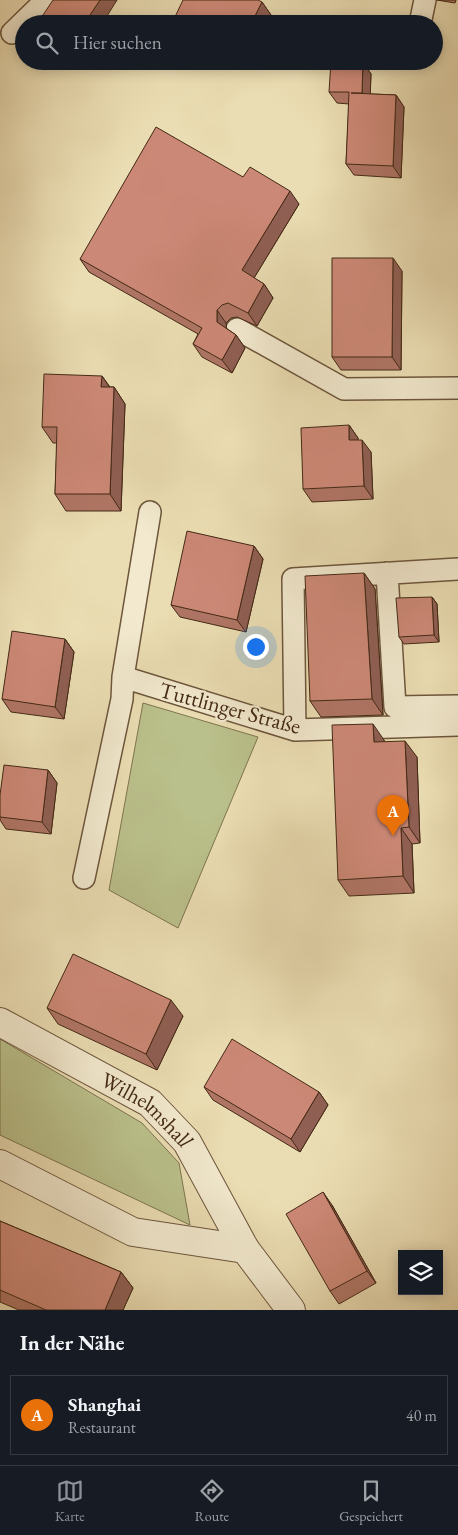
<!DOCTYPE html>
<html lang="de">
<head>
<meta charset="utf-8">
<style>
  body { margin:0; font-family:"EB Garamond",serif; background:#242831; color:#f1f3f6 }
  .controls { position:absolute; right:15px; bottom:15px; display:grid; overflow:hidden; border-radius:0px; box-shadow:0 2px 12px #0003 }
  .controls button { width:45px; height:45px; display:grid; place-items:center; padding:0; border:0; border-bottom:1px solid #363941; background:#171b24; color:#f1f3f6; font:25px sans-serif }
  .you { position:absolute; left:255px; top:646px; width:18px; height:18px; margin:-12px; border:4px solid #fff; border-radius:50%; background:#1a73e8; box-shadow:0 0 0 8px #1a73e833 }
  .badge { display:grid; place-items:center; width:32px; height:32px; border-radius:50%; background:#8c9099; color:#fff; font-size:16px; font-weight:700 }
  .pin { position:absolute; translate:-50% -41px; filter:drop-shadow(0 1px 2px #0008) }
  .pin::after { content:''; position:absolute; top:26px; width:18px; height:15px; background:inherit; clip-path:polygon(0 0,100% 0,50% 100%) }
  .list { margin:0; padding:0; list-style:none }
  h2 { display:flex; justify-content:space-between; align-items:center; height:65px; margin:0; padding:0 20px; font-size:21px }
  h2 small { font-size:16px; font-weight:400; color:#9ea1a6 }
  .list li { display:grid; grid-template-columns:32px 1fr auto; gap:15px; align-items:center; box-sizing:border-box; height:80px; margin:0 10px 10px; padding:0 10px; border:1px solid #363941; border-radius:0px }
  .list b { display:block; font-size:19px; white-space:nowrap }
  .list p { margin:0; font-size:16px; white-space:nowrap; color:#9ea1a6 }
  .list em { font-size:16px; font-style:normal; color:#9ea1a6 }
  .icon { flex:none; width:28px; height:28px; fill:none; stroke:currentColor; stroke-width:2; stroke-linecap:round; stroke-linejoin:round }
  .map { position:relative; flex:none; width:458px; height:1310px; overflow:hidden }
  .search { position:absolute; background:#171b24; box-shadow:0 2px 12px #0003; left:15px; right:15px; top:15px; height:55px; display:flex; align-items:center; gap:12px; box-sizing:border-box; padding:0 18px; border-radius:28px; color:#9ea1a6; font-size:19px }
  .sheet { height:155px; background:#171b24 }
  nav { display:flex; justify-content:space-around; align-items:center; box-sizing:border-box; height:70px; border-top:1px solid #363941; background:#171b24; font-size:14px; color:#9ea1a6 }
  nav a { display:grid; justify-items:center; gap:2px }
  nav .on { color:#8c9099 }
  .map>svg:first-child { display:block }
</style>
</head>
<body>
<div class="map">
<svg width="458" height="1310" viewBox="0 0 458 1310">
  <rect width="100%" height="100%" fill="#ebddb3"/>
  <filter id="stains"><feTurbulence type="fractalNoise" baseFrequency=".004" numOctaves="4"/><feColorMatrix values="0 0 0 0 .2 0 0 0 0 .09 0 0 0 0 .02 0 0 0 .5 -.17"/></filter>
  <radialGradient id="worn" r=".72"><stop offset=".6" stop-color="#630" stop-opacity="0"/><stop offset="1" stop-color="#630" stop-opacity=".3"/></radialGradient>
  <!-- green -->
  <path fill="#bac08b" stroke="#7e7450" d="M 143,703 L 258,737 L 178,928 L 109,890 Z
    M 0,1039 L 142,1123 L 179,1163 L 190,1225 L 0,1135 Z"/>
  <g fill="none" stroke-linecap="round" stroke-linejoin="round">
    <!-- lane casing -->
    <g stroke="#6d563c" stroke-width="24">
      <path id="lane" d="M 420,24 L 425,0
        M 12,33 L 46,0
        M 237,329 L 344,389 L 458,388
        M 387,573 L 395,707 L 458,706
        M 123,677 L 295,730 L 458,725
        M 295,730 L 293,579 L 458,569
        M 84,878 L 122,699 L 123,677 L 150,512"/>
    </g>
    <!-- street casing -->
    <g stroke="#6d563c" stroke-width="30">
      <g id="street">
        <path id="s1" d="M 0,1022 L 150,1103 L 187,1142 L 245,1249 L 291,1310"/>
        <path d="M 0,1164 L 133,1232 L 245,1249"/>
      </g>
    </g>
    <!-- lane -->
    <use href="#lane" stroke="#f2e9ce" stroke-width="21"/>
    <!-- street -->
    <use href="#street" stroke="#f2e9ce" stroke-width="28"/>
  </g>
  <!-- wall -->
  <path fill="#af7565" stroke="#432915" d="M 437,0 L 456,0 L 455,3 Z
    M 262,2 L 271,15 L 267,24 L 177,24 L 174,19 Z
    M 67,61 L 77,61 L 74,66 Z
    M 363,62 L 371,74 L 370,94 L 396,95 L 404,107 L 401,178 L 354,175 L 346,164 L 349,104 L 337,103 L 329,92 Z
    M 243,177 L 299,204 L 254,278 L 264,284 L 273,298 L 257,326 L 237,317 L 231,318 L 226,323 L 226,328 L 236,335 L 245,348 L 232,373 L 202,357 L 193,344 L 198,334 L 89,272 L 80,259 Z
    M 402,271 L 401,370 L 341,370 L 332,357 Z
    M 102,376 L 110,387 L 114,387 L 125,404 L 121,511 L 66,511 L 55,494 L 57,443 L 53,443 L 42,427 Z
    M 349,425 L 358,438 L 358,440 L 371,452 L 373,499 L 312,502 L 303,489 Z
    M 254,546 L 263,559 L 246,632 L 180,617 L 171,605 Z
    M 364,573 L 375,589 L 383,715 L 321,717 L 310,701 Z
    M 432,597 L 437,604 L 439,642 L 404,644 L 399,637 Z
    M 65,639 L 74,652 L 64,719 L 11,712 L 2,699 Z
    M 384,740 L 384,742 L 417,757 L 420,843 L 412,844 L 414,893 L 349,896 L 338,880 Z
    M 48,770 L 57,783 L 51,834 L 6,829 L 0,820 L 0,795 Z
    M 47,1008 L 183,1016 L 157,1070 L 58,1024 Z
    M 204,1087 L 319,1092 L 328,1105 L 300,1152 L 213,1100 Z
    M 332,1205 L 376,1283 L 339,1304 L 330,1291 Z
    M 0,1221 L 121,1272 L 133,1288 L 123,1310 L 19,1310 L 0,1302 Z"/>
  <!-- shaded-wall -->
  <path fill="#8f5f53" stroke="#432915" d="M 100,0 L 117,0 L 102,24 L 84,24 Z
    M 262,2 L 271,15 L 267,24 L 251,24 Z
    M 71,61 L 77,61 L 74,66 Z
    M 363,62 L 371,74 L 370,104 L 362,93 Z
    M 396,95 L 404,107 L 401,178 L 393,166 Z
    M 290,191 L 299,204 L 251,283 L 242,270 Z
    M 393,258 L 402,271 L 401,370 L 392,357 Z
    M 264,284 L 273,298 L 257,326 L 248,313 Z
    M 217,310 L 226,323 L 227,336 L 217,322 Z
    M 236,335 L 245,348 L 232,373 L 222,360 Z
    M 102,376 L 113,392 L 101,387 Z
    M 114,387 L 125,404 L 121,511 L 110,494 Z
    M 349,425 L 358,438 L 358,452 L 349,440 Z
    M 362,440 L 371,452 L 373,499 L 364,486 Z
    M 254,546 L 263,559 L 246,632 L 237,620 Z
    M 364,573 L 375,589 L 383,715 L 372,699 Z
    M 432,597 L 437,604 L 439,642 L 434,635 Z
    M 65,639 L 74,652 L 64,719 L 55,707 Z
    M 373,724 L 384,740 L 385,758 L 374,742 Z
    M 405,741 L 417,757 L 420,843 L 409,827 Z
    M 48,770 L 57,783 L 51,834 L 42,822 Z
    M 401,828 L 412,844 L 414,893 L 403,876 Z
    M 171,1000 L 183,1016 L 157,1070 L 146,1054 Z
    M 319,1092 L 328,1105 L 300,1152 L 291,1139 Z
    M 323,1192 L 332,1205 L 376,1283 L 367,1271 Z
    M 121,1272 L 133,1288 L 123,1310 L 105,1310 Z"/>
  <!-- building -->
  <path fill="#cc8876" stroke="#432915" d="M 53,0 L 100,0 L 84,24 L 37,24 Z
    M 183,0 L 258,0 L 262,2 L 251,24 L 183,24 L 174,19 Z
    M 331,61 L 363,62 L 362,93 L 351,93 L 396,95 L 393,166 L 346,164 L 349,92 L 329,92 Z
    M 156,127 L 243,177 L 250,167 L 290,191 L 242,270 L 264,284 L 248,313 L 228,303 L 222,305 L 217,310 L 217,322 L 236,335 L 222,360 L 193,344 L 202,328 L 80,259 Z
    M 332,258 L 393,258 L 392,357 L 332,357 Z
    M 44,374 L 102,376 L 101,387 L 114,387 L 110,494 L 55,494 L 57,427 L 42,427 Z
    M 349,425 L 349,440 L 362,440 L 364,486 L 303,489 L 301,428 Z
    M 187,531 L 254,546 L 237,620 L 171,605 Z
    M 364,573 L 372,699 L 310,701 L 305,576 Z
    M 432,597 L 434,635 L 399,637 L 396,598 Z
    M 12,631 L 65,639 L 55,707 L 2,699 Z
    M 373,724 L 374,742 L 405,741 L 409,827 L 401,828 L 403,876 L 338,880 L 332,725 Z
    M 4,765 L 48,770 L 42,822 L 0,817 L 0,795 Z
    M 73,954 L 171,1000 L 146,1054 L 47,1008 Z
    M 232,1039 L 319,1092 L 291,1139 L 204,1087 Z
    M 323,1192 L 367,1271 L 330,1291 L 286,1214 Z
    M 0,1221 L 121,1272 L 105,1310 L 46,1310 L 0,1290 Z"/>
  <g text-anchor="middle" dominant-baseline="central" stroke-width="4.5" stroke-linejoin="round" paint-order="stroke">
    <!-- street labels -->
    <g font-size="22" fill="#432915" stroke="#f2e9ce">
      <text transform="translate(230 708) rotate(15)">Tuttlinger Straße</text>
      <text stroke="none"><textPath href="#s1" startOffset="172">Wilhelmshall</textPath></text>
    </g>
  </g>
  <rect width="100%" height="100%" filter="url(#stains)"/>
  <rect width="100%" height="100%" fill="url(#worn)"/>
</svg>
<div class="controls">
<button><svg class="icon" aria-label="layers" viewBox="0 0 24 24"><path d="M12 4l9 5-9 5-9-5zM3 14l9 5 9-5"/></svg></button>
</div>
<div class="you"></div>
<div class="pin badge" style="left:393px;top:836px;background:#e8710a">A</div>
<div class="search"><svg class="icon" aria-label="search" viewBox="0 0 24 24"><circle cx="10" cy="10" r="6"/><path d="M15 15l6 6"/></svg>Hier suchen</div>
</div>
<section class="sheet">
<h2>In der Nähe<small></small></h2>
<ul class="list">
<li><span class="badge" style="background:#e8710a">A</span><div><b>Shanghai</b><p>Restaurant</p></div><em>40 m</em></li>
</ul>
</section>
<nav>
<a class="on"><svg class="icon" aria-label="map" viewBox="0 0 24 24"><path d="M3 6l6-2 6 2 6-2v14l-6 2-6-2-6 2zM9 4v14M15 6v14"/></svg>Karte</a>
<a><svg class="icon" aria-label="directions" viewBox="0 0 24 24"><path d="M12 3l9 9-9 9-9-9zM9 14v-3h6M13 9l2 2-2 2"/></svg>Route</a>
<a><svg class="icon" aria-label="saved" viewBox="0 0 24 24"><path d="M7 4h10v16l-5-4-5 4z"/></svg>Gespeichert</a>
</nav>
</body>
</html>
